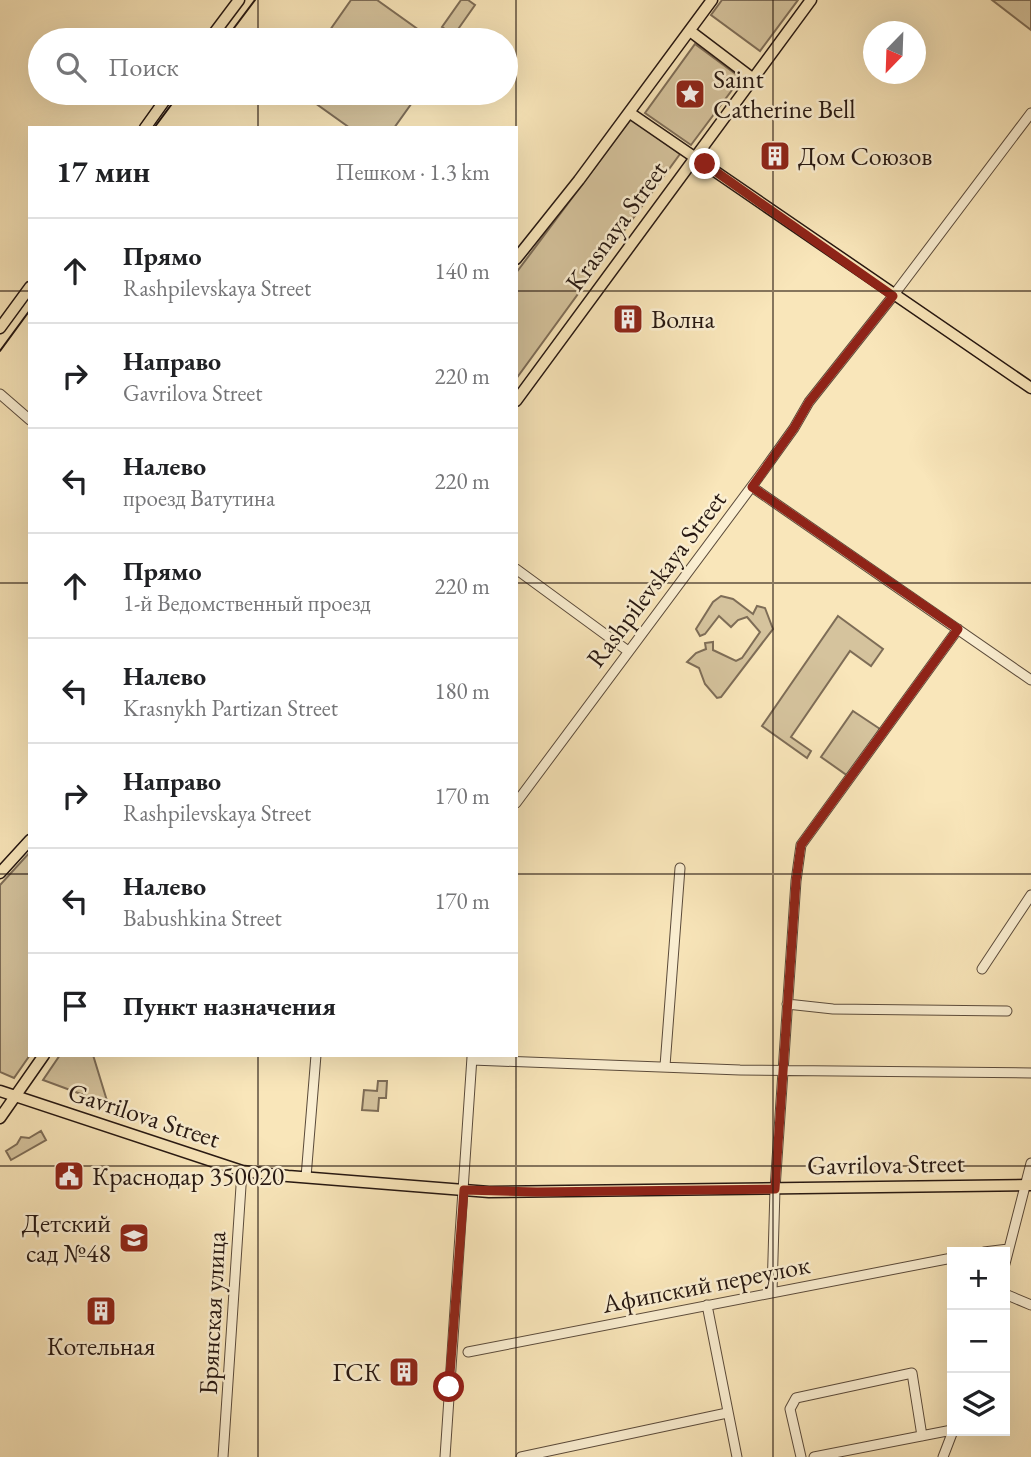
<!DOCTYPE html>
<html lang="ru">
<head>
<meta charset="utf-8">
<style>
  body { margin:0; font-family:"EB Garamond",serif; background:#f2f2f2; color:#202124 }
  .controls { position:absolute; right:21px; bottom:21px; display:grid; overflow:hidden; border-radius:0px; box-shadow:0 7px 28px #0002 }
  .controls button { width:63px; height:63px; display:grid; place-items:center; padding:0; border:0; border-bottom:2px solid #e0e0e0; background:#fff; color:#202124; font:35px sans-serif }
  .compass { position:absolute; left:863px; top:21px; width:63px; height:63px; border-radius:50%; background:#fff; box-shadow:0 7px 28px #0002; rotate:203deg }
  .stop { position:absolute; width:21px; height:21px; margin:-16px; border:5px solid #8f2418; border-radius:50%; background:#fff }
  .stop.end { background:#8f2418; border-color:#fff; box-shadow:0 2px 7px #0008 }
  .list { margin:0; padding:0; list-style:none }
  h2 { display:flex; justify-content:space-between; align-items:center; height:91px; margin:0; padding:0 28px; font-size:30px }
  h2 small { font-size:23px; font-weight:400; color:#757577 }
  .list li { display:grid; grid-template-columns:46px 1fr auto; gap:21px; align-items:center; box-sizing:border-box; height:105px; padding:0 28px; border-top:2px solid #e0e0e0 }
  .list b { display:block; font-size:26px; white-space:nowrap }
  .list p { margin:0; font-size:23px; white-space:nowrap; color:#757577 }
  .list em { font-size:23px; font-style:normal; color:#757577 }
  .icon { flex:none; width:38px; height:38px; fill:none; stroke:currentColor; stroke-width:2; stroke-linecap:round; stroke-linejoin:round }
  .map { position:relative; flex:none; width:1031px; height:1457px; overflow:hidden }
  .search { position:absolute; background:#fff; box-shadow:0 7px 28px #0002; left:28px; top:28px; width:490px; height:77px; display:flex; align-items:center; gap:18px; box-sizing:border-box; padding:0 24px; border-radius:38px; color:#757577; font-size:26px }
  .panel { position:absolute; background:#fff; box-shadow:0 7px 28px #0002; left:28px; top:126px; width:490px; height:931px; border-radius:0px }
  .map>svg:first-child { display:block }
</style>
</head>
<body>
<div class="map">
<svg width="1031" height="1457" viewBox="0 0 1031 1457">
  <rect width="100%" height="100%" fill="#f9e6ba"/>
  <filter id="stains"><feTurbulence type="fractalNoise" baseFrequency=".00286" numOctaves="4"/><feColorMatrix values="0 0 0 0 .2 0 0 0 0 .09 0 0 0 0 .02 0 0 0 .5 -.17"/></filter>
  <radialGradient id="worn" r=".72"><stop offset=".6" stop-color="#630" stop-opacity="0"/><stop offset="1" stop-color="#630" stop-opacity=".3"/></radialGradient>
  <!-- green -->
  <path fill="#d5c39d" stroke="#7e6d57" stroke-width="2" d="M 351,0 L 377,0 L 433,40 L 323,40 Z
    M 461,0 L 468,0 L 475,5 L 454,35 L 442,27 Z
    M 722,0 L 798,0 L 760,51 L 711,15 Z
    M 992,0 L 1031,0 L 1031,30 Z
    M 695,44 L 741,78 L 691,145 L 645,113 Z
    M 301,93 L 419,93 L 394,128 L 350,128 Z
    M 631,119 L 680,154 L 516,379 L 516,273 Z
    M 721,596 L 733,599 L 753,614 L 757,606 L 765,608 L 773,629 L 721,697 L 717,698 L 705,684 L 699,668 L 687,662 L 696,653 L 706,649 L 705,643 L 713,642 L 713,650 L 736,661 L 742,658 L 760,632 L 747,617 L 738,620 L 731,627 L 719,616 L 705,634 L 700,636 L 696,629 L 713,602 Z
    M 838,616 L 883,649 L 871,666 L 850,651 L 791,737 L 811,751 L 807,758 L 762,726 Z
    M 853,711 L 880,729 L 848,776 L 821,757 Z
    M 30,852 L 30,1055 L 14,1078 L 0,1072 L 0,885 Z
    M 60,1055 L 93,1055 L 108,1104 L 43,1080 Z
    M 378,1081 L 387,1081 L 386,1098 L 379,1098 L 378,1111 L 362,1110 L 364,1090 L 377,1091 Z
    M 41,1131 L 46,1140 L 11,1160 L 6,1151 L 17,1144 L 21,1137 L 29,1138 Z"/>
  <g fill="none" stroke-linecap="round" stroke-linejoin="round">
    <!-- minor casing -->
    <g stroke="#5b4b3b" stroke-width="11">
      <path id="minor" d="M 0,394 L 30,420
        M 752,487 L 1031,680
        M 516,569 L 628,651
        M 516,803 L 761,474 L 794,428 L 809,402 L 893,296 L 1031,113
        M 982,969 L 1031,895
        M 787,1004 L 833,1009 L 1007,1011
        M 472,1060 L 740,1070 L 1031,1073
        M 665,1066 L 680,868
        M 306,1177 L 316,1055
        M 984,1252 L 1008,1249
        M 1005,1264 L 1031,1163
        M 772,1292 L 775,1189 L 796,881 L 801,845 L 958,629
        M 1005,1294 L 1031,1305
        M 707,1305 L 737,1457
        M 468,1352 L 952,1258
        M 223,1457 L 242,1171
        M 445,1457 L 472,1057
        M 521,1457 L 727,1413
        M 801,1457 L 790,1409 L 796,1398 L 912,1373 L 922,1436
        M 814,1457 L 952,1430
        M 943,1457 L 953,1431"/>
    </g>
    <!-- major casing -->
    <g stroke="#261711" stroke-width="13">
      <path id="major" d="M 690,31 L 752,78
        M 209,40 L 239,0
        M 630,113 L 1031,388
        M 145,128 L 170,93
        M 516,259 L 579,180 L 712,0
        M 0,328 L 30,287
        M 516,401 L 811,0
        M 0,873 L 30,840
        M 0,1091 L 242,1171 L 288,1176 L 489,1192 L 1031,1185
        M 0,1118 L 44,1055"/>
    </g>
    <!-- minor -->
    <use href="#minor" stroke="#fbefd2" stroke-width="9"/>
    <!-- major -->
    <use href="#major" stroke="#f9e6ba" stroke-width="10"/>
    <!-- tram -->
    <path stroke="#261711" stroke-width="2" d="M 225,40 L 255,0
      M 154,128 L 180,93
      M 0,351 L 30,310"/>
  </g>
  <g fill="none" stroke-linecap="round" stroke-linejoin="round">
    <!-- route -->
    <path stroke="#8f2418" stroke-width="9" d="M 449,1387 L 464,1190 L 537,1192 L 775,1189 L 796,881 L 801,845 L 958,629 L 752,487 L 794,428 L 809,402 L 893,296 L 705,164"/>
  </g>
  <!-- grid -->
  <path fill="none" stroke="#261711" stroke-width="2" stroke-opacity="0.55" d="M 258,0 L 258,40M 516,0 L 516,128M 773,0 L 773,1457M 258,93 L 258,128M 0,291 L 30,291M 516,291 L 1031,291M 0,583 L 30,583M 516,583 L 1031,583M 0,874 L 30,874M 516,874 L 1031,874M 258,1055 L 258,1457M 516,1055 L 516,1457M 0,1166 L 1031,1166"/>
  <!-- icons -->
  <defs>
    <g id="sight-square" transform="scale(1.575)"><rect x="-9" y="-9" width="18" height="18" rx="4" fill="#8f2418" stroke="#fbefd2"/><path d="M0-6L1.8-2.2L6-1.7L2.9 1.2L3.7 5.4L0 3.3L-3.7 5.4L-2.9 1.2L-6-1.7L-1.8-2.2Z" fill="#fff"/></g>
    <g id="building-square" transform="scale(1.575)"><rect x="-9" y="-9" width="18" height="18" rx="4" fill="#8f2418" stroke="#fbefd2"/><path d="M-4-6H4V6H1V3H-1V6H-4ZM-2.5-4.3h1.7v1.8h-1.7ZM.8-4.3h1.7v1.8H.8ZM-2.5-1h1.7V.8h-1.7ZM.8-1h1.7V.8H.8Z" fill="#fff"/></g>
    <g id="civic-square" transform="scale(1.575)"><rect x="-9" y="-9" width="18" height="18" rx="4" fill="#8f2418" stroke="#fbefd2"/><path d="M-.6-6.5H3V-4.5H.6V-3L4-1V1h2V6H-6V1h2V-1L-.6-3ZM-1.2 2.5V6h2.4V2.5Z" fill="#fff"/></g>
    <g id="school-square" transform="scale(1.575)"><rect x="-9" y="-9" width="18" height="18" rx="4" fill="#8f2418" stroke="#fbefd2"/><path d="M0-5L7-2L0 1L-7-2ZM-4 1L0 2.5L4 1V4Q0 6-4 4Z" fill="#fff"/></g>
  </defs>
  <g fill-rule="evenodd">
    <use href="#sight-square" x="690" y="94"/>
    <use href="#building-square" x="775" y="156"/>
    <use href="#building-square" x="628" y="319"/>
    <use href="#civic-square" x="69" y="1176"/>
    <use href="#school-square" x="134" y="1238"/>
    <use href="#building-square" x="101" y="1311"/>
    <use href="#building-square" x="404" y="1372"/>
  </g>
  <g text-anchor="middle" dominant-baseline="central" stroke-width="5" stroke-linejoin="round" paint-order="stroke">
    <!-- poi labels -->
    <g font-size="26" fill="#261711" stroke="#fbefd2" text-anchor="start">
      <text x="713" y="79">Saint<tspan x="713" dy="30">Catherine Bell</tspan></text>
      <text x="798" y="156">Дом Союзов</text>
      <text x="651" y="319">Волна</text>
      <text x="92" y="1176">Краснодар 350020</text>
      <text x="111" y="1223" text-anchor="end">Детский<tspan x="111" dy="30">сад №48</tspan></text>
      <text x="101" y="1346" text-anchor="middle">Котельная</text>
      <text x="381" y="1372" text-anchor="end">ГСК</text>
    </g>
    <!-- street labels -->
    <g font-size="26" fill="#261711" stroke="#fbefd2">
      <text transform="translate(616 226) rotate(-54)">Krasnaya Street</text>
      <text transform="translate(656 579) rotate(-53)">Rashpilevskaya Street</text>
      <text transform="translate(144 1115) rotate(18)">Gavrilova Street</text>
      <text transform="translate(886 1164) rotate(-1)">Gavrilova Street</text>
      <text transform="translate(706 1284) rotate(-11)">Афипский переулок</text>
      <text transform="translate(212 1313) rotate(-87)">Брянская улица</text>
    </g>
  </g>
  <rect width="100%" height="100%" filter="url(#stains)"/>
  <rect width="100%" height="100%" fill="url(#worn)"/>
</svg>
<div class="controls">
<button>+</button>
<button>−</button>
<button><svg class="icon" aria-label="layers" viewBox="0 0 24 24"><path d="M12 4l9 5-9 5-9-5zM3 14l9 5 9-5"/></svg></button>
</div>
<svg class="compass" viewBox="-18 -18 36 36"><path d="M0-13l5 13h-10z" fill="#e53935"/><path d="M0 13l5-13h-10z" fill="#757577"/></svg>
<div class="stop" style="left:449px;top:1387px"></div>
<div class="stop end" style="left:705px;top:164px"></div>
<div class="search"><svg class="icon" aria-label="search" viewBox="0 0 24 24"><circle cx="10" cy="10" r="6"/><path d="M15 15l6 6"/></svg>Поиск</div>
<section class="panel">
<h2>17 мин<small>Пешком · 1.3 km</small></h2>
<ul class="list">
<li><svg class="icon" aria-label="ahead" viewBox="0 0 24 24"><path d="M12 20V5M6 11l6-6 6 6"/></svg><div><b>Прямо</b><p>Rashpilevskaya Street</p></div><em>140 m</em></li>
<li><svg class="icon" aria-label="right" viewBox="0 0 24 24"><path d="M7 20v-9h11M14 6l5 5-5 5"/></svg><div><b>Направо</b><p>Gavrilova Street</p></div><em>220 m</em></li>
<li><svg class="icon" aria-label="left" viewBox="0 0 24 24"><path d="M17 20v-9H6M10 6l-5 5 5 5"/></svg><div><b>Налево</b><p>проезд Ватутина</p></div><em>220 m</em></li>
<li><svg class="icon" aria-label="ahead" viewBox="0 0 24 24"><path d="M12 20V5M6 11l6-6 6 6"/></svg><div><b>Прямо</b><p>1-й Ведомственный проезд</p></div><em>220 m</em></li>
<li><svg class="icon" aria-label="left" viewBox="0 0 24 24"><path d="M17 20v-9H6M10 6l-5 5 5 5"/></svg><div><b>Налево</b><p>Krasnykh Partizan Street</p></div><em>180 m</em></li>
<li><svg class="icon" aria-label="right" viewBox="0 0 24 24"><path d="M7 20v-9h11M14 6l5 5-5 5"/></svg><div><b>Направо</b><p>Rashpilevskaya Street</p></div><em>170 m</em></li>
<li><svg class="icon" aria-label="left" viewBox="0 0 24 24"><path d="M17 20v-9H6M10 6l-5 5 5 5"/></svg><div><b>Налево</b><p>Babushkina Street</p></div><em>170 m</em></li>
<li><svg class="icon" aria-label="arrive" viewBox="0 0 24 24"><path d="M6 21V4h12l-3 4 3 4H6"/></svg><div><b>Пункт назначения</b></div></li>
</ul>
</section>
</div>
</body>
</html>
